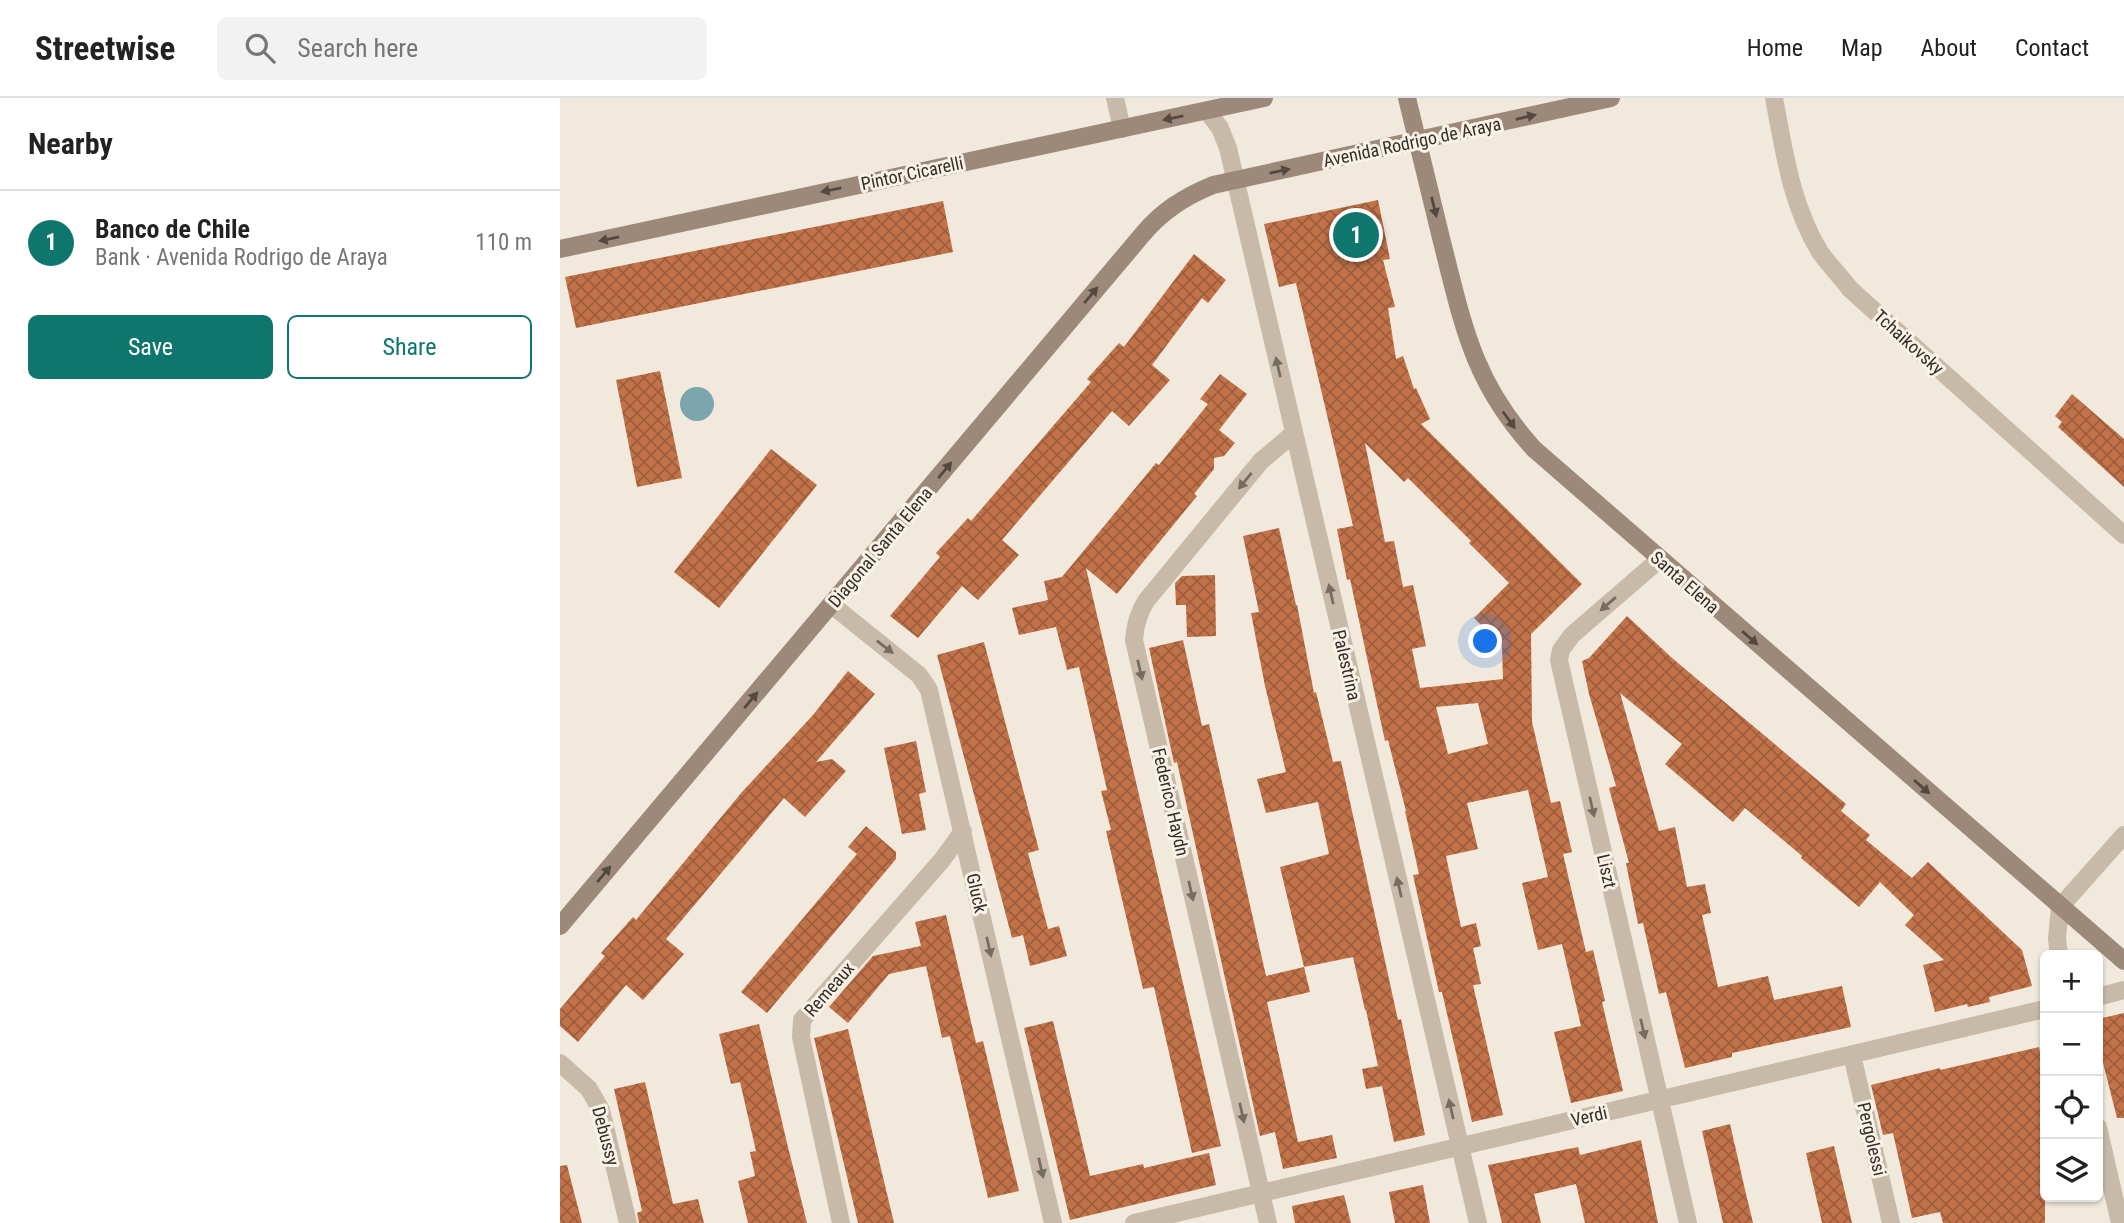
<!DOCTYPE html>
<html lang="en">
<head>
<meta charset="utf-8">
<style>
  body { margin:0; font-family:"Roboto Condensed",sans-serif; background:#f2f2f2; color:#222 }
  .controls { position:absolute; right:21px; bottom:21px; display:grid; overflow:hidden; border-radius:10px; box-shadow:0 2px 5px #0004 }
  .controls button { width:63px; height:63px; display:grid; place-items:center; padding:0; border:0; border-bottom:2px solid #e0e0e0; background:#fff; color:#222; font:35px sans-serif }
  .you { position:absolute; left:926px; top:544px; width:24px; height:24px; margin:-18px; border:5px solid #fff; border-radius:50%; background:#1a73e8; box-shadow:0 0 0 10px #1a73e833 }
  .badge { display:grid; place-items:center; width:46px; height:46px; border-radius:50%; background:#0f766e; color:#fff; font-size:23px; font-weight:700 }
  .pin { position:absolute; translate:-50% -50%; border:4px solid #fff; box-shadow:0 2px 7px #0006 }
  .list { margin:0; padding:0; list-style:none }
  h2 { display:flex; justify-content:space-between; align-items:center; height:91px; margin:0; padding:0 28px; font-size:30px }
  h2 small { font-size:23px; font-weight:400; color:#767676 }
  .list li { display:grid; grid-template-columns:46px 1fr auto; gap:21px; align-items:center; box-sizing:border-box; height:105px; padding:0 28px; border-top:2px solid #e0e0e0 }
  .list b { display:block; font-size:26px; white-space:nowrap }
  .list p { margin:0; font-size:23px; white-space:nowrap; color:#767676 }
  .list em { font-size:23px; font-style:normal; color:#767676 }
  .actions { display:flex; gap:14px; padding:21px 28px }
  .actions a { flex:1; padding:16px 0; border:2px solid #0f766e; border-radius:10px; text-align:center; font-size:24px; color:#0f766e }
  .actions .main { background:#0f766e; color:#fff }
  .icon { flex:none; width:38px; height:38px; fill:none; stroke:currentColor; stroke-width:2; stroke-linecap:round; stroke-linejoin:round }
  .map { position:relative; flex:none; width:1564px; height:1125px; overflow:hidden }
  header { display:flex; align-items:center; gap:42px; box-sizing:border-box; height:98px; padding:0 35px; background:#fff; border-bottom:2px solid #e0e0e0 }
  header strong { font-size:33px }
  nav { display:flex; gap:38px; margin-inline-start:auto; font-size:24px }
  .search { width:490px; height:63px; background:#f2f2f2; display:flex; align-items:center; gap:18px; box-sizing:border-box; padding:0 24px; border-radius:10px; color:#767676; font-size:26px }
  main { display:flex }
  aside { flex:1; background:#fff }
  .map>svg:first-child { display:block }
</style>
</head>
<body>
<header>
<strong>Streetwise</strong>
<div class="search"><svg class="icon" aria-label="search" viewBox="0 0 24 24"><circle cx="10" cy="10" r="6"/><path d="M15 15l6 6"/></svg>Search here</div>
<nav><a>Home</a><a>Map</a><a>About</a><a>Contact</a></nav>
</header>
<main>
<aside>
<h2>Nearby<small></small></h2>
<ul class="list">
<li><span class="badge">1</span><div><b>Banco de Chile</b><p>Bank · Avenida Rodrigo de Araya</p></div><em>110 m</em></li>
</ul>
<div class="actions"><a class="main">Save</a><a>Share</a></div>
</aside>
<div class="map">
<svg width="1564" height="1125" viewBox="0 0 1564 1125">
  <defs>
    <pattern id="building-cross-hatch" width="8" height="8" patternUnits="userSpaceOnUse" patternTransform="scale(1.75)"><rect width="8" height="8" fill="#c27249"/><path d="M0 0l8 8M0 8l8-8" fill="none" stroke="#9e5e3d"/></pattern>
  </defs>
  <rect width="100%" height="100%" fill="#f1e9db"/>
  <!-- water -->
  <path fill="#7ba6ad" d="M120 306a17 17 0 1 1 34 0a17 17 0 1 1-34 0Z"/>
  <!-- building -->
  <path fill="url(#building-cross-hatch)" fill-rule="evenodd" d="M 818,102 L 830,161 L 823,162 L 835,209 L 828,210 L 836,261 L 843,258 L 854,291 L 856,290 L 870,321 L 861,326 L 1022,486 L 971,536 L 972,624 L 991,705 L 1000,703 L 1012,754 L 1003,756 L 1026,854 L 1033,852 L 1045,903 L 1042,904 L 1063,993 L 1011,1005 L 994,934 L 1021,928 L 1002,846 L 978,852 L 962,785 L 988,779 L 968,692 L 907,705 L 918,751 L 886,758 L 901,829 L 916,825 L 921,848 L 913,850 L 921,886 L 913,887 L 943,1017 L 912,1024 L 882,894 L 879,894 L 853,777 L 859,776 L 845,713 L 846,713 L 828,642 L 825,643 L 790,481 L 787,482 L 777,431 L 793,428 L 736,185 L 719,189 L 704,126 ZM 805,345 L 844,384 L 848,380 L 911,443 L 909,445 L 949,485 L 914,520 L 942,548 L 943,581 L 860,590 L 852,551 L 866,548 L 853,487 L 843,489 L 834,443 L 825,444 ZM 918,605 L 928,646 L 888,656 L 876,609 Z
    M 383,103 L 393,154 L 16,230 L 5,179 Z
    M 634,156 L 666,182 L 648,205 L 642,200 L 592,267 L 610,282 L 569,328 L 552,313 L 442,442 L 459,457 L 418,502 L 402,488 L 358,540 L 330,518 L 380,459 L 376,455 L 408,420 L 411,423 L 531,284 L 527,281 L 559,245 L 564,249 Z
    M 100,273 L 122,380 L 77,389 L 56,282 Z
    M 660,276 L 687,296 L 659,332 L 675,345 L 664,358 L 654,360 L 654,371 L 634,396 L 637,398 L 557,496 L 526,470 L 661,1048 L 632,1055 L 594,889 L 583,891 L 546,733 L 551,732 L 541,693 L 547,692 L 519,569 L 507,572 L 496,529 L 459,537 L 452,510 L 488,502 L 484,483 L 502,479 L 596,365 L 599,367 L 648,306 L 640,301 Z
    M 1512,296 L 1564,341 L 1564,389 L 1498,329 L 1502,324 L 1495,318 Z
    M 211,351 L 257,387 L 159,510 L 114,474 Z
    M 719,430 L 736,507 L 737,507 L 754,595 L 756,594 L 773,664 L 781,663 L 838,922 L 841,921 L 865,1037 L 834,1044 L 822,988 L 806,991 L 802,971 L 818,968 L 806,912 L 805,912 L 793,859 L 744,869 L 720,769 L 769,756 L 758,704 L 706,715 L 697,681 L 726,674 L 705,588 L 691,515 L 699,514 L 683,438 Z
    M 655,477 L 656,538 L 627,539 L 626,507 L 616,507 L 615,485 L 622,478 Z
    M 1067,518 L 1112,560 L 1286,706 L 1281,713 L 1310,737 L 1306,742 L 1352,780 L 1368,764 L 1462,852 L 1472,888 L 1429,899 L 1430,904 L 1408,909 L 1407,906 L 1375,914 L 1363,867 L 1384,862 L 1345,827 L 1354,817 L 1320,784 L 1299,809 L 1241,760 L 1242,758 L 1185,710 L 1173,724 L 1105,666 L 1122,646 L 1060,595 L 1099,733 L 1115,729 L 1127,789 L 1145,786 L 1151,815 L 1142,817 L 1158,889 L 1208,878 L 1214,902 L 1282,888 L 1291,929 L 1172,955 L 1172,959 L 1125,970 L 1106,894 L 1099,896 L 1083,825 L 1078,826 L 1066,765 L 1069,765 L 1049,690 L 1056,688 L 1029,596 L 1022,563 L 1029,560 Z
    M 623,542 L 642,628 L 649,626 L 706,878 L 744,869 L 750,894 L 707,904 L 738,1044 L 772,1037 L 777,1060 L 723,1071 L 715,1034 L 700,1038 L 617,664 L 614,665 L 589,550 Z
    M 424,544 L 479,752 L 468,755 L 488,831 L 499,828 L 507,858 L 470,868 L 463,837 L 452,840 L 377,557 Z
    M 288,573 L 315,596 L 256,664 L 272,661 L 286,673 L 245,719 L 224,700 L 106,841 L 124,856 L 83,902 L 66,887 L 18,944 L 0,928 L 0,911 L 45,858 L 41,855 L 73,819 L 76,822 L 182,694 L 253,617 Z
    M 356,643 L 366,694 L 359,696 L 366,732 L 342,736 L 324,650 Z
    M 306,728 L 336,754 L 336,761 L 207,915 L 181,894 L 297,756 L 288,749 Z
    M 386,817 L 416,945 L 423,943 L 459,1093 L 428,1100 L 390,938 L 382,940 L 366,868 L 329,876 L 288,925 L 269,909 L 313,858 L 361,848 L 355,824 Z
    M 1564,915 L 1564,1020 L 1557,1020 L 1538,945 L 1538,921 Z
    M 493,923 L 530,1078 L 583,1066 L 584,1070 L 649,1055 L 656,1087 L 510,1122 L 464,930 Z
    M 199,926 L 227,1045 L 247,1125 L 188,1125 L 178,1083 L 195,1078 L 190,1054 L 196,1053 L 180,984 L 171,986 L 159,936 Z
    M 288,931 L 311,1029 L 334,1125 L 298,1125 L 273,1020 L 254,940 Z
    M 1479,949 L 1485,977 L 1485,1125 L 1383,1125 L 1380,1114 L 1352,1120 L 1333,1035 L 1323,1037 L 1311,987 L 1380,970 L 1380,972 Z
    M 85,984 L 113,1106 L 138,1101 L 144,1125 L 79,1125 L 77,1115 L 82,1113 L 54,991 Z
    M 1170,1026 L 1186,1096 L 1193,1125 L 1163,1125 L 1142,1033 Z
    M 1081,1042 L 1098,1125 L 1025,1125 L 1016,1086 L 974,1096 L 981,1125 L 942,1125 L 928,1067 L 1018,1049 L 1020,1057 Z
    M 1274,1048 L 1286,1099 L 1292,1125 L 1262,1125 L 1246,1055 Z
    M 7,1067 L 22,1125 L 0,1125 L 0,1068 Z
    M 863,1087 L 870,1125 L 835,1125 L 829,1094 Z
    M 784,1097 L 791,1125 L 735,1125 L 732,1108 Z"/>
  <g fill="none" stroke-linecap="round" stroke-linejoin="round">
    <!-- street -->
    <path stroke="#c8baa8" stroke-width="18" d="M 555,0 L 562,31
      M 1214,0 C 1224,52 1231,107 1260,154 C 1269,167 1281,179 1290,191 L 1564,437
      M 647,13 L 660,30 L 668,50 L 918,1125
      M 1100,461 L 1012,537 L 1001,552 L 999,562 L 1128,1125
      M 272,507 L 359,577 L 369,592 L 493,1125
      M 1499,857 L 1497,841 L 1500,809 L 1564,737
      M 1538,899 L 1564,892
      M 1292,957 L 1331,1125
      M 0,965 L 29,991 L 41,1012 L 68,1125
      M 1538,1029 L 1560,1125
      M 281,1125 L 241,939 L 242,922 L 382,762 L 403,733
      M 574,1125 L 1485,911
      M 708,1125 L 574,542 C 575,527 578,516 586,503 L 701,363 L 733,336"/>
    <!-- secondary -->
    <path stroke="#9c8979" stroke-width="18" d="M 847,0 C 858,47 870,93 881,140 C 903,226 912,283 974,351 L 1564,863
      M 0,151 L 704,0
      M 0,828 L 582,137 C 602,113 624,99 653,87 L 1051,0"/>
  </g>
  <!-- one-way arrows -->
  <defs><path id="oneway-solid" d="M-6-.8H1V-3.2L6.5 0L1 3.2V.8H-6Z" transform="scale(1.75)"/></defs>
  <g fill="#544940">
    <use href="#oneway-solid" transform="translate(966 19) rotate(-13)"/>
    <use href="#oneway-solid" transform="translate(613 20) rotate(169)"/>
    <use href="#oneway-solid" transform="translate(720 73) rotate(-12)"/>
    <use href="#oneway-solid" transform="translate(271 92) rotate(168)"/>
    <use href="#oneway-solid" transform="translate(874 109) rotate(76)"/>
    <use href="#oneway-solid" transform="translate(49 141) rotate(168)"/>
    <use href="#oneway-solid" transform="translate(531 197) rotate(-50)"/>
    <use href="#oneway-solid" transform="translate(949 322) rotate(54)"/>
    <use href="#oneway-solid" transform="translate(385 372) rotate(-50)"/>
    <use href="#oneway-solid" transform="translate(1190 540) rotate(41)"/>
    <use href="#oneway-solid" transform="translate(191 602) rotate(-50)"/>
    <use href="#oneway-solid" transform="translate(1362 689) rotate(41)"/>
    <use href="#oneway-solid" transform="translate(44 776) rotate(-50)"/>
  </g>
  <g fill="#776c62">
    <use href="#oneway-solid" transform="translate(718 269) rotate(-103)"/>
    <use href="#oneway-solid" transform="translate(685 383) rotate(129)"/>
    <use href="#oneway-solid" transform="translate(771 496) rotate(-103)"/>
    <use href="#oneway-solid" transform="translate(1048 506) rotate(139)"/>
    <use href="#oneway-solid" transform="translate(325 549) rotate(38)"/>
    <use href="#oneway-solid" transform="translate(580 572) rotate(77)"/>
    <use href="#oneway-solid" transform="translate(1032 709) rotate(77)"/>
    <use href="#oneway-solid" transform="translate(839 789) rotate(-103)"/>
    <use href="#oneway-solid" transform="translate(631 793) rotate(77)"/>
    <use href="#oneway-solid" transform="translate(429 849) rotate(77)"/>
    <use href="#oneway-solid" transform="translate(1083 931) rotate(77)"/>
    <use href="#oneway-solid" transform="translate(891 1011) rotate(-103)"/>
    <use href="#oneway-solid" transform="translate(682 1015) rotate(77)"/>
    <use href="#oneway-solid" transform="translate(481 1070) rotate(77)"/>
  </g>
  <g text-anchor="middle" dominant-baseline="central" stroke-width="6" stroke-linejoin="round" paint-order="stroke">
    <!-- street labels -->
    <g font-size="18" fill="#352d28" stroke="#f9f2e7">
      <text transform="translate(852 44) rotate(-12)">Avenida Rodrigo de Araya</text>
      <text transform="translate(352 75) rotate(-12)">Pintor Cicarelli</text>
      <text transform="translate(1349 244) rotate(42)">Tchaikovsky</text>
      <text transform="translate(320 449) rotate(-50)">Diagonal Santa Elena</text>
      <text transform="translate(1125 484) rotate(41)">Santa Elena</text>
      <text transform="translate(787 567) rotate(77)">Palestrina</text>
      <text transform="translate(611 704) rotate(77)">Federico Haydn</text>
      <text transform="translate(1047 773) rotate(77)">Liszt</text>
      <text transform="translate(417 795) rotate(77)">Gluck</text>
      <text transform="translate(269 891) rotate(-49)">Remeaux</text>
      <text transform="translate(1029 1018) rotate(-13)">Verdi</text>
      <text transform="translate(46 1038) rotate(75)">Debussy</text>
      <text transform="translate(1312 1041) rotate(77)">Pergolessi</text>
    </g>
  </g>
</svg>
<div class="controls">
<button>+</button>
<button>−</button>
<button><svg class="icon" aria-label="locate" viewBox="0 0 24 24"><circle cx="12" cy="12" r="6"/><path d="M12 2v4M12 18v4M2 12h4M18 12h4"/></svg></button>
<button><svg class="icon" aria-label="layers" viewBox="0 0 24 24"><path d="M12 4l9 5-9 5-9-5zM3 14l9 5 9-5"/></svg></button>
</div>
<div class="you"></div>
<div class="pin badge" style="left:796px;top:137px">1</div>
</div>
</main>
</body>
</html>
